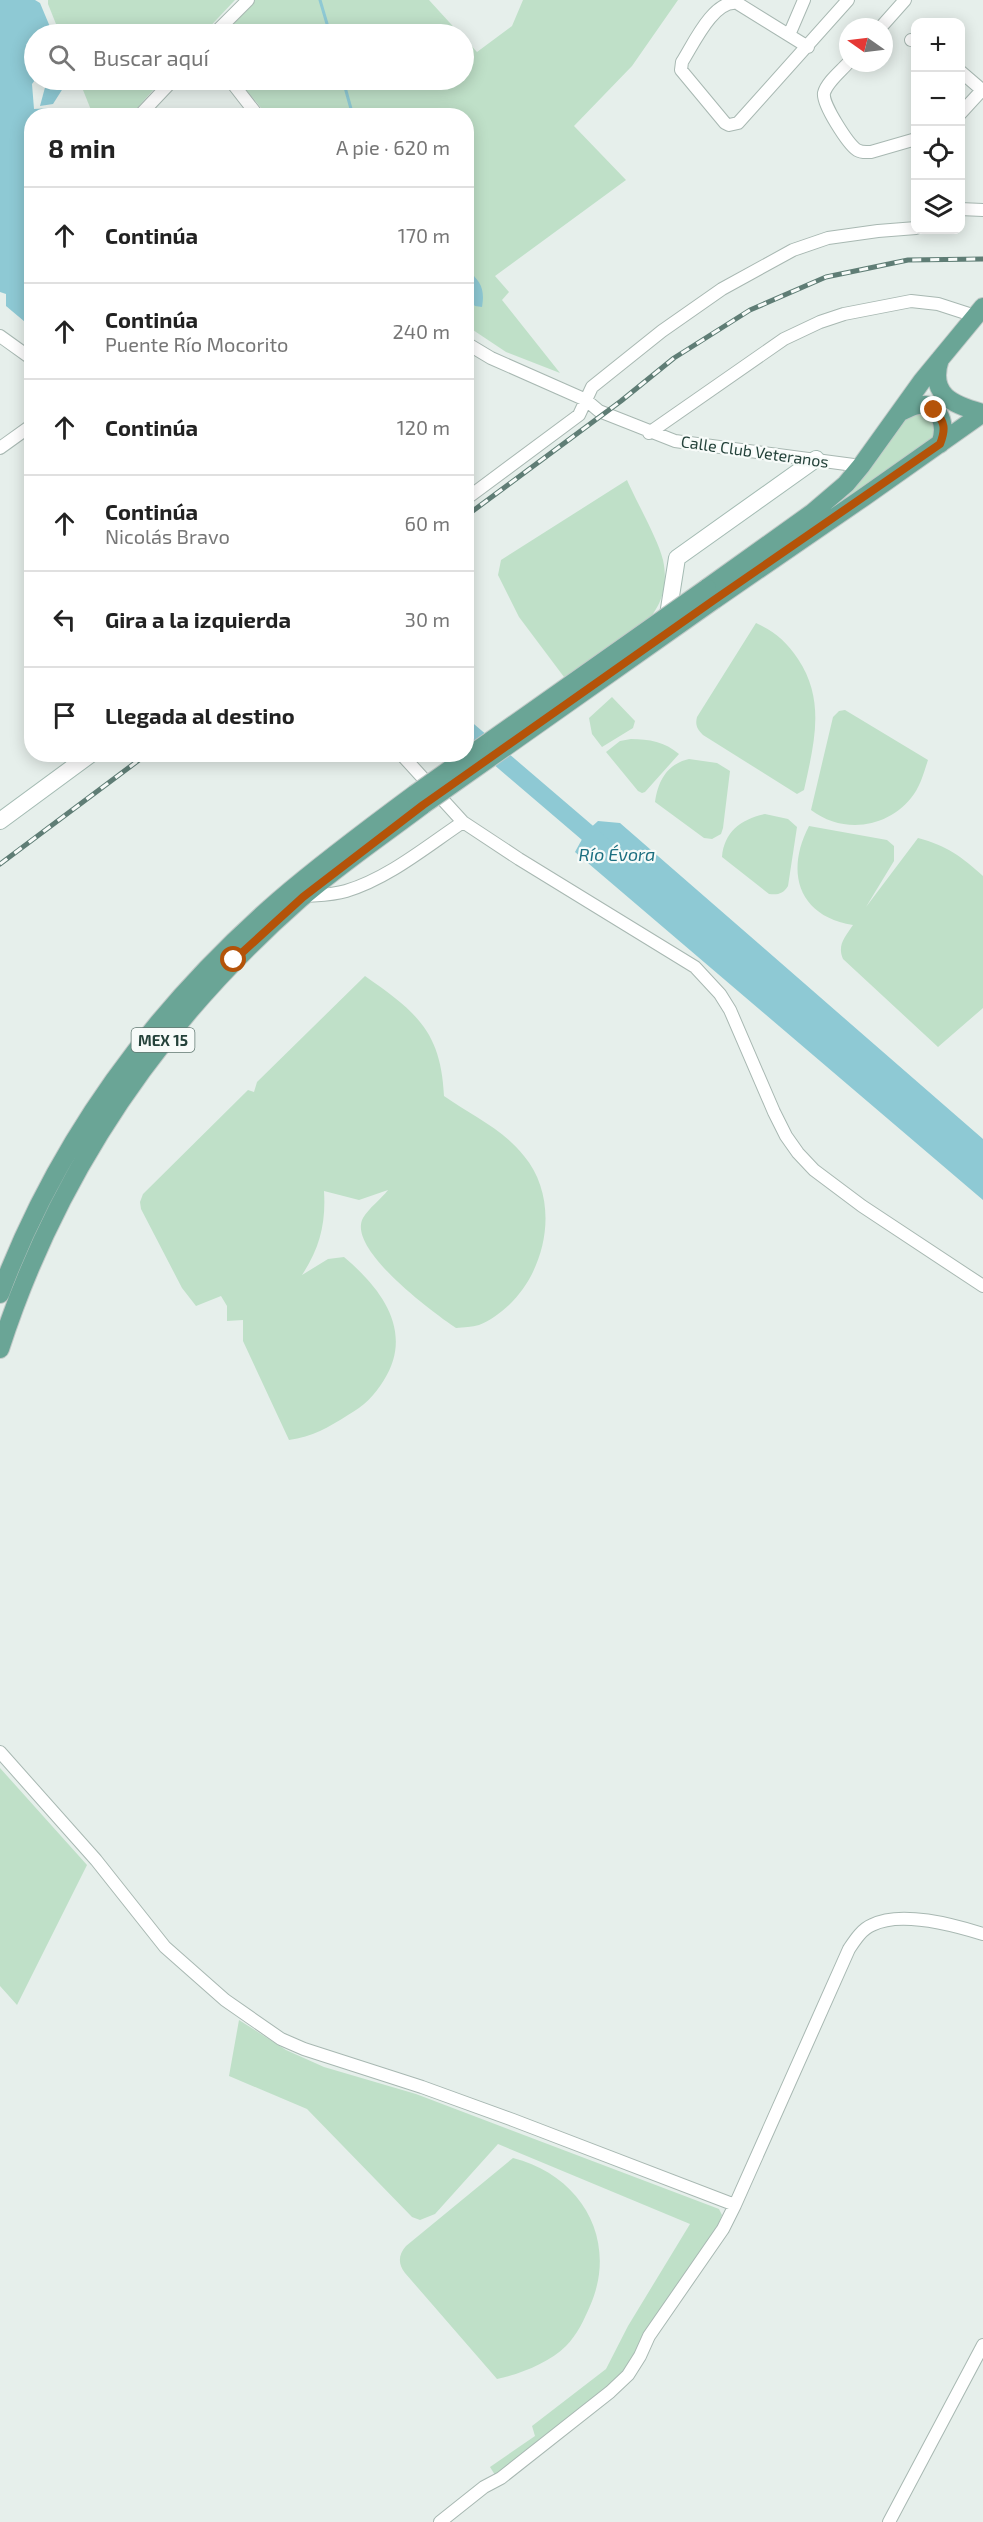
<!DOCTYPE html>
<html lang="es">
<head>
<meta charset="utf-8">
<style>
  body { margin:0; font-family:"Exo 2",sans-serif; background:#f6f6f6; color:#222 }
  .controls { position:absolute; right:18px; top:18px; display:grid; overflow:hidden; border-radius:12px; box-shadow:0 3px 15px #0003 }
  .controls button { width:54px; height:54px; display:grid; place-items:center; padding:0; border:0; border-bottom:2px solid #e0e0e0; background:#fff; color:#222; font:30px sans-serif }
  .compass { position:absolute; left:839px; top:18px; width:54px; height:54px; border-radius:50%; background:#fff; box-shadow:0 3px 15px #0003; rotate:284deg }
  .stop { position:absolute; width:18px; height:18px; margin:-14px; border:4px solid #b45309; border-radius:50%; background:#fff }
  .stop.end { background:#b45309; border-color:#fff; box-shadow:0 2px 6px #0008 }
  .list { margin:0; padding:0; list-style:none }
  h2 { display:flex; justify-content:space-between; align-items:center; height:78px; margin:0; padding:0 24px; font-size:26px }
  h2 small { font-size:20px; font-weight:400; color:#767676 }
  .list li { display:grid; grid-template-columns:39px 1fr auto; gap:18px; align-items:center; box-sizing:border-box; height:96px; padding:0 24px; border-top:2px solid #e0e0e0 }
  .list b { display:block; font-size:22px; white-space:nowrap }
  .list p { margin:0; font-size:20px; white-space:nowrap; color:#767676 }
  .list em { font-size:20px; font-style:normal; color:#767676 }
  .icon { flex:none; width:33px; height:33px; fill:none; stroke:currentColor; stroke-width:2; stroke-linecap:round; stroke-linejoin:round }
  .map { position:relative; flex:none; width:983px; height:2522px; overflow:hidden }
  .search { position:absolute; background:#fff; box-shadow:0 3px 15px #0003; left:24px; top:24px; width:450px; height:66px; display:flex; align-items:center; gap:15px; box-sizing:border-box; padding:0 21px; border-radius:33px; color:#767676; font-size:22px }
  .panel { position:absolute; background:#fff; box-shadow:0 3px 15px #0003; left:24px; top:108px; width:450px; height:654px; border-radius:24px }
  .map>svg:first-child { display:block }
</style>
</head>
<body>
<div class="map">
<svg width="983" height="2522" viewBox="0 0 983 2522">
  <rect width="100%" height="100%" fill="#e6efeb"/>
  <!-- green -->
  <path fill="#bfe0c8" d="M 48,0 L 235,0 L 203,34 L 60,34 L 48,4 Z
    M 255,0 L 429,0 L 460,34 L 225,34 L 243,5 Z
    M 523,0 L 678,0 L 632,66 L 574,126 L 626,180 L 495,276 L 509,292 L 502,300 L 560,373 L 506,352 L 467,326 L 466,116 L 267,115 L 238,80 L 464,80 L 464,38 L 477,52 L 512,26 Z
    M 79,80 L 162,80 L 130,116 L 93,115 Z
    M 916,410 L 933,416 L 936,437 L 840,507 L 906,415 Z
    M 627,480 C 636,501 658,539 663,560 C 677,625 609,649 564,677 L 519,617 L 498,575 L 501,560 Z
    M 756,623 C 775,632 786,641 798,659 C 826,701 814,744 804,790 L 797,794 L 703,735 C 697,729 695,725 697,717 Z
    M 612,697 L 635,721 L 633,728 L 602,747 L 592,734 L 589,718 Z
    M 845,710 L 928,760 C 924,772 921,784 914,794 C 890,828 844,835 811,810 L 833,717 L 839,711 Z
    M 631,739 C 649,739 665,742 679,754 L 645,792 L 642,793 L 638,791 L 606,752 L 620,741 Z
    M 689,759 L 717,763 L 730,771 L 723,828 L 721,834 L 712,839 L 704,838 L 655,802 C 658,781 667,764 689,759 Z
    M 765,814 L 788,819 L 797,827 L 788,886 C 783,894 778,895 769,894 L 722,857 C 724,832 741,819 765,814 Z
    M 809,826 L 887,840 L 894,846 L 894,861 L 866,907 L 918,838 C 947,846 961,856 983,876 L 983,1008 L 938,1047 L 843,959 C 837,945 845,937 853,925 C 798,916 785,872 809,826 Z
    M 365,976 C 416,1012 441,1031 444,1096 C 471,1115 503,1129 524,1156 C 560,1199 548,1268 509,1305 C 500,1313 490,1321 479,1325 C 472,1327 464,1327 456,1328 C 435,1314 346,1249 363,1218 C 369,1208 381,1199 388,1190 L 359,1200 L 324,1191 C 326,1223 320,1248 302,1275 L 328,1259 L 344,1257 C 382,1289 414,1332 384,1380 C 374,1396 364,1406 348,1415 C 329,1427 312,1437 289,1440 L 243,1341 L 243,1320 L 227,1321 L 227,1306 L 221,1296 L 196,1306 L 182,1288 L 141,1209 L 140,1202 L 143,1194 L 248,1090 L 254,1092 L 257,1082 Z
    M 0,1768 L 87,1865 L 17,2005 L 0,1986 Z
    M 239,2020 L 286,2050 L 324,2067 L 416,2094 L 719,2209 L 722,2215 L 718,2225 L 628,2368 L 606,2390 L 495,2475 L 490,2467 L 535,2436 L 532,2426 L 606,2369 L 628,2326 L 690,2224 L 498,2144 L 435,2214 L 420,2220 L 412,2217 L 307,2109 L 229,2076 Z
    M 513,2158 C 581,2175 619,2240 590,2306 C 584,2320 577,2335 566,2346 C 549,2363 520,2374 497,2379 L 405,2273 C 398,2264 398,2255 406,2246 Z"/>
  <!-- water -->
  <path fill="#8ec9d4" d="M 0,0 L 35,0 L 40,3 L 53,34 L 34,34 L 35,80 L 32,84 L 34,109 L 52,108 L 53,115 L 32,116 L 31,327 L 6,306 L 6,294 L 0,292 Z
    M 47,80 L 66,80 L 67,82 L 53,104 L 40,106 Z
    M 467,270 C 481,281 485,289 482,307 L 475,306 L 467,298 Z
    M 598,821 L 620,823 L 983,1139 L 983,1200 L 575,852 L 586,832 Z"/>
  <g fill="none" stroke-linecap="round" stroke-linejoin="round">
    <!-- stream -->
    <path stroke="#8ec9d4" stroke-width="3" d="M 320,0 L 330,34
      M 343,80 L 353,116"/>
    <!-- river -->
    <path stroke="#8ec9d4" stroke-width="18" d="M 466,729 L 604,847"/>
    <!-- street casing -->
    <g stroke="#a8b8b2" stroke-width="14">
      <path id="street" d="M 881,27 L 905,0
        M 214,34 L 248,0
        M 789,35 L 804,0
        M 911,40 L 916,41
        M 808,47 L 737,3 C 713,0 693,45 682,62 L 681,70 L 725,123 L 729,125 L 738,123 L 848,0
        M 848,63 C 841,71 827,82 824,93 C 822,104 848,144 857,150 C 862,153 866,152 871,152 L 916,139
        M 960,71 L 982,90
        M 230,80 L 258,116
        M 960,114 L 983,89
        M 139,116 L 173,80
        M 960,209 L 983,210
        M 0,336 L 32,359
        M 466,343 L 491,358 L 586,400 L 599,411 L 675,441 L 861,466
        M 649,433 L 784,339 L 820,322 L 844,314 L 911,301 L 938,304 L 975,316
        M 0,448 L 32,425
        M 466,499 L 579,415 L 592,387 L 662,331 L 722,289 L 793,250 L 828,238 L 878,231 L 916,228
        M 401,754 L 463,822 L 519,859 L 695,967 L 720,994 L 730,1010 L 774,1112 L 786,1136 L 798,1153 L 814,1170 L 862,1206 L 983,1286
        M 305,896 C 318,895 333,895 346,891 C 389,878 427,846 463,822
        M 0,1752 L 96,1860 L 165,1947 L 225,2000 L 281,2039 L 304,2049 L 422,2087 L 513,2120 L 735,2205 L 849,1949 C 855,1940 862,1929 872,1925 C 901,1910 954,1925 983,1934
        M 440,2522 L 484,2487 L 501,2478 L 610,2392 L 628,2375 L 640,2356 L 649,2336 L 723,2229 L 735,2205
        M 889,2522 L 983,2345"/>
    </g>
    <!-- secondary casing -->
    <g stroke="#a4bbb3" stroke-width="18">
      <path id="secondary" d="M 668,615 L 677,558 L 816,459
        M 0,821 L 91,754"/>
    </g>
    <!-- primary casing -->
    <g stroke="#c2cac8" stroke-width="20">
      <path id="primary" d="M 940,359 C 928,395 953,405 983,413
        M 899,413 C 905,410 911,406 918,405 C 941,402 947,427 940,444
        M 707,588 L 812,513 L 846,484 L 861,466 L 922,381 L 983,307
        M 714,600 L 864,497 L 983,413
        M 0,1294 C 58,1140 155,1008 279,900 C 322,863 369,828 415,794
        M 0,1349 C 58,1170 159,1023 300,899 C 339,865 382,836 423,805"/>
    </g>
    <!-- street -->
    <use href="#street" stroke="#fff" stroke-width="12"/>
    <!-- secondary -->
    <use href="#secondary" stroke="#fff" stroke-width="16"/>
    <!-- primary -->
    <use href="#primary" stroke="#6aa596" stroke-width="18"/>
    <!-- rail casing -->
    <g stroke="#5f7d75" stroke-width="5">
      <path id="rail" d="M 466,516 L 621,401 L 674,358 L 750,310 L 826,277 L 908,260 L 983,259
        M 0,864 L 147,754"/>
    </g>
    <!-- rail -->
    <use href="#rail" stroke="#f7fbf9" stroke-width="3" stroke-dasharray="9" stroke-linecap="butt"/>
    <!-- primary-bridge casing -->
    <g stroke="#c2cac8" stroke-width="20" stroke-linecap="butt">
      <path id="primary-bridge" d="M 415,794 L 707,588
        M 423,805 L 714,600"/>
    </g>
    <!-- primary-bridge -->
    <use href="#primary-bridge" stroke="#6aa596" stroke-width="18"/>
  </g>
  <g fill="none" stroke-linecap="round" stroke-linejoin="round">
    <!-- route -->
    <path stroke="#b45309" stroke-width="8" d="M 234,960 L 303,897 L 423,805 L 714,600 L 940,444 C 946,429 945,422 934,410"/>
  </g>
  <g text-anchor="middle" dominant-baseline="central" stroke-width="4.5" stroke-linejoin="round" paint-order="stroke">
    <!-- shield labels -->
    <rect fill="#f7fbf9" stroke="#637a73" stroke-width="1.5" x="131.5" y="1028" width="63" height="24" rx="4.5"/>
    <g font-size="15" font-weight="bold" fill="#24423a">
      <text x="163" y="1040">MEX 15</text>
    </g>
    <!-- street labels -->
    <g font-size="16" fill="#24423a" stroke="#f7fbf9">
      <text transform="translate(755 451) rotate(8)">Calle Club Veteranos</text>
    </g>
    <!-- water labels -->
    <g font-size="18" font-style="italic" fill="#1c6f80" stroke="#f7fbf9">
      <text x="617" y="854">Río Évora</text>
    </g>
  </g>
</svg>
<div class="controls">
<button>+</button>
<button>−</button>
<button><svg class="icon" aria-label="locate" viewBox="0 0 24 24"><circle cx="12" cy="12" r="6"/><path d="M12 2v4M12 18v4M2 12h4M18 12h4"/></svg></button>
<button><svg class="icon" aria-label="layers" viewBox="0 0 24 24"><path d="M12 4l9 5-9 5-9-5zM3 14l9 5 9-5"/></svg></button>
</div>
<svg class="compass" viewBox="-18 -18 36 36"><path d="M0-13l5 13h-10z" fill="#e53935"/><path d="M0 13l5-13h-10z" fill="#767676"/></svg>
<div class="stop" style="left:234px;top:960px"></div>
<div class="stop end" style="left:934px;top:410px"></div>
<div class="search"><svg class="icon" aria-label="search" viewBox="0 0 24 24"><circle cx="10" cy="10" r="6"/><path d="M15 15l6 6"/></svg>Buscar aquí</div>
<section class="panel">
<h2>8 min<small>A pie · 620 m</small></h2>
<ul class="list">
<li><svg class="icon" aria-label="ahead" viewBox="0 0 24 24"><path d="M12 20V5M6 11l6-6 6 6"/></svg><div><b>Continúa</b></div><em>170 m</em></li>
<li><svg class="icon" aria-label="ahead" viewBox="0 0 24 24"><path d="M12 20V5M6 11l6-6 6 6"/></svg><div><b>Continúa</b><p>Puente Río Mocorito</p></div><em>240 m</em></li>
<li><svg class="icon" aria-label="ahead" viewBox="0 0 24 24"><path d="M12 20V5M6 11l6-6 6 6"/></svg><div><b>Continúa</b></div><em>120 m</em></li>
<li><svg class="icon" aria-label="ahead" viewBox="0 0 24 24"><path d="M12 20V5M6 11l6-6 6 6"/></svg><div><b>Continúa</b><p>Nicolás Bravo</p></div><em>60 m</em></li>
<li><svg class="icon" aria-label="left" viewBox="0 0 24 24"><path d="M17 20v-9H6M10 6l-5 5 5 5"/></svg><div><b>Gira a la izquierda</b></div><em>30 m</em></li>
<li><svg class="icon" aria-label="arrive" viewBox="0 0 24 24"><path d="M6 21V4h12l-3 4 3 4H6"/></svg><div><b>Llegada al destino</b></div></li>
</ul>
</section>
</div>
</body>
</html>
